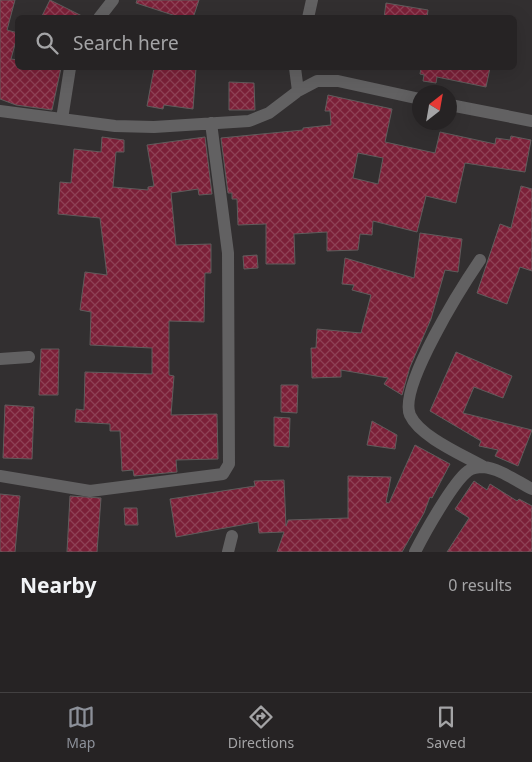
<!DOCTYPE html>
<html lang="en">
<head>
<meta charset="utf-8">
<style>
  body { margin:0; font-family:"Noto Sans",sans-serif; background:#2e2b2c; color:#f1f3f6 }
  .compass { position:absolute; left:412px; top:85px; width:45px; height:45px; border-radius:50%; background:#262324; box-shadow:0 5px 20px #0002; rotate:31deg }
  .list { margin:0; padding:0; list-style:none }
  h2 { display:flex; justify-content:space-between; align-items:center; height:65px; margin:0; padding:0 20px; font-size:21px }
  h2 small { font-size:16px; font-weight:400; color:#a4a4a6 }
  .icon { flex:none; width:28px; height:28px; fill:none; stroke:currentColor; stroke-width:2; stroke-linecap:round; stroke-linejoin:round }
  .map { position:relative; flex:none; width:532px; height:552px; overflow:hidden }
  .search { position:absolute; background:#262324; box-shadow:0 5px 20px #0002; left:15px; right:15px; top:15px; height:55px; display:flex; align-items:center; gap:12px; box-sizing:border-box; padding:0 18px; border-radius:8px; color:#a4a4a6; font-size:19px }
  .sheet { height:140px; background:#262324 }
  nav { display:flex; justify-content:space-around; align-items:center; box-sizing:border-box; height:70px; border-top:1px solid #424041; background:#262324; font-size:14px; color:#a4a4a6 }
  nav a { display:grid; justify-items:center; gap:2px }
  nav .on { color:#8c9099 }
  .map>svg:first-child { display:block }
</style>
</head>
<body>
<div class="map">
<svg width="532" height="552" viewBox="0 0 532 552">
  <defs>
    <pattern id="building-cross-hatch" width="8" height="8" patternUnits="userSpaceOnUse" patternTransform="scale(1.25)"><rect width="8" height="8" fill="#7b2038"/><path d="M0 0l8 8M0 8l8-8" fill="none" stroke="#8e4155"/></pattern>
  </defs>
  <rect width="100%" height="100%" fill="#322f30"/>
  <!-- building -->
  <path fill="url(#building-cross-hatch)" stroke="#605c5c" fill-rule="evenodd" d="M 0,0 L 15,0 L 7,30 L 18,33 L 11,59 L 18,60 L 18,68 L 61,68 L 52,110 L 16,105 L 0,99 Z
    M 50,0 L 86,18 L 41,18 Z
    M 137,0 L 199,0 L 193,18 L 182,18 L 136,3 Z
    M 386,3 L 428,10 L 427,18 L 384,18 Z
    M 154,68 L 196,68 L 193,109 L 164,105 L 163,109 L 147,106 Z
    M 421,68 L 490,68 L 486,87 L 437,77 L 436,83 L 423,81 L 424,75 L 420,74 Z
    M 229,82 L 254,83 L 255,110 L 229,110 Z
    M 328,95 L 392,109 L 385,142 L 435,153 L 440,132 L 495,144 L 496,138 L 510,140 L 511,136 L 531,140 L 525,172 L 465,163 L 456,203 L 426,196 L 417,232 L 373,221 L 372,235 L 360,234 L 358,250 L 327,251 L 327,232 L 294,234 L 295,264 L 266,264 L 266,224 L 238,225 L 237,199 L 232,199 L 232,193 L 228,193 L 221,138 L 303,130 L 303,128 L 331,125 L 330,111 L 325,111 ZM 358,153 L 383,158 L 378,184 L 353,178 Z
    M 102,137 L 124,140 L 124,152 L 116,152 L 113,187 L 148,190 L 148,187 L 154,186 L 147,145 L 205,137 L 212,194 L 199,195 L 198,189 L 171,193 L 176,245 L 211,244 L 211,273 L 205,273 L 204,322 L 169,321 L 169,375 L 174,376 L 171,415 L 217,414 L 218,459 L 176,460 L 177,472 L 134,476 L 133,470 L 122,471 L 120,431 L 110,431 L 110,424 L 75,422 L 76,409 L 84,410 L 85,372 L 152,374 L 152,348 L 90,345 L 91,312 L 80,310 L 85,272 L 107,275 L 100,218 L 58,214 L 60,182 L 71,183 L 74,149 L 101,152 Z
    M 521,186 L 532,189 L 532,271 L 520,267 L 507,304 L 477,293 L 500,224 L 511,228 Z
    M 420,233 L 462,239 L 458,272 L 445,270 L 431,319 L 410,367 L 402,395 L 384,384 L 388,378 L 341,370 L 341,377 L 312,378 L 311,348 L 316,348 L 317,329 L 361,333 L 371,295 L 352,290 L 354,285 L 342,284 L 345,258 L 414,278 Z
    M 257,255 L 258,268 L 244,269 L 243,256 Z
    M 41,349 L 59,349 L 58,395 L 39,395 Z
    M 456,352 L 512,376 L 503,398 L 474,387 L 463,413 L 532,430 L 518,466 L 495,456 L 498,450 L 479,446 L 481,441 L 430,411 Z
    M 281,385 L 298,385 L 297,413 L 281,412 Z
    M 5,405 L 34,407 L 32,459 L 3,458 Z
    M 274,417 L 290,418 L 289,447 L 274,446 Z
    M 372,421 L 397,435 L 395,449 L 367,445 Z
    M 415,445 L 450,464 L 432,498 L 430,497 L 424,513 L 402,552 L 277,552 L 284,532 L 259,533 L 258,522 L 176,537 L 170,499 L 255,486 L 254,481 L 284,480 L 286,526 L 288,520 L 348,518 L 348,476 L 391,477 L 386,502 L 389,503 Z
    M 474,481 L 487,490 L 490,484 L 517,501 L 519,499 L 532,506 L 532,552 L 447,552 L 469,518 L 455,509 Z
    M 0,494 L 20,496 L 15,552 L 0,552 Z
    M 70,496 L 101,498 L 97,552 L 67,552 Z
    M 124,508 L 137,508 L 138,525 L 125,525 Z"/>
  <g fill="none" stroke-linecap="round" stroke-linejoin="round">
    <!-- minor -->
    <path stroke="#626162" stroke-width="12" d="M 99,18 L 113,0
      M 308,18 L 312,0
      M 295,68 L 298,91
      M 450,105 L 532,121
      M 0,111 L 115,126 L 154,127 L 249,121 L 269,113 L 298,91 L 317,81 L 338,81 L 420,99
      M 62,119 L 70,68
      M 480,260 C 463,285 398,387 410,415 C 420,437 463,455 484,467
      M 0,359 L 29,357
      M 0,476 L 90,491 L 223,474 L 229,464 L 228,253 L 211,123
      M 228,552 L 232,536
      M 415,552 C 424,534 453,482 468,471 C 472,468 478,467 483,467 C 499,468 518,482 532,489"/>
  </g>
</svg>
<svg class="compass" viewBox="-18 -18 36 36"><path d="M0-13l5 13h-10z" fill="#e53935"/><path d="M0 13l5-13h-10z" fill="#a4a4a6"/></svg>
<div class="search"><svg class="icon" aria-label="search" viewBox="0 0 24 24"><circle cx="10" cy="10" r="6"/><path d="M15 15l6 6"/></svg>Search here</div>
</div>
<section class="sheet">
<h2>Nearby<small>0 results</small></h2>
<ul class="list">
</ul>
</section>
<nav>
<a class="on"><svg class="icon" aria-label="map" viewBox="0 0 24 24"><path d="M3 6l6-2 6 2 6-2v14l-6 2-6-2-6 2zM9 4v14M15 6v14"/></svg>Map</a>
<a><svg class="icon" aria-label="directions" viewBox="0 0 24 24"><path d="M12 3l9 9-9 9-9-9zM9 14v-3h6M13 9l2 2-2 2"/></svg>Directions</a>
<a><svg class="icon" aria-label="saved" viewBox="0 0 24 24"><path d="M7 4h10v16l-5-4-5 4z"/></svg>Saved</a>
</nav>
</body>
</html>
